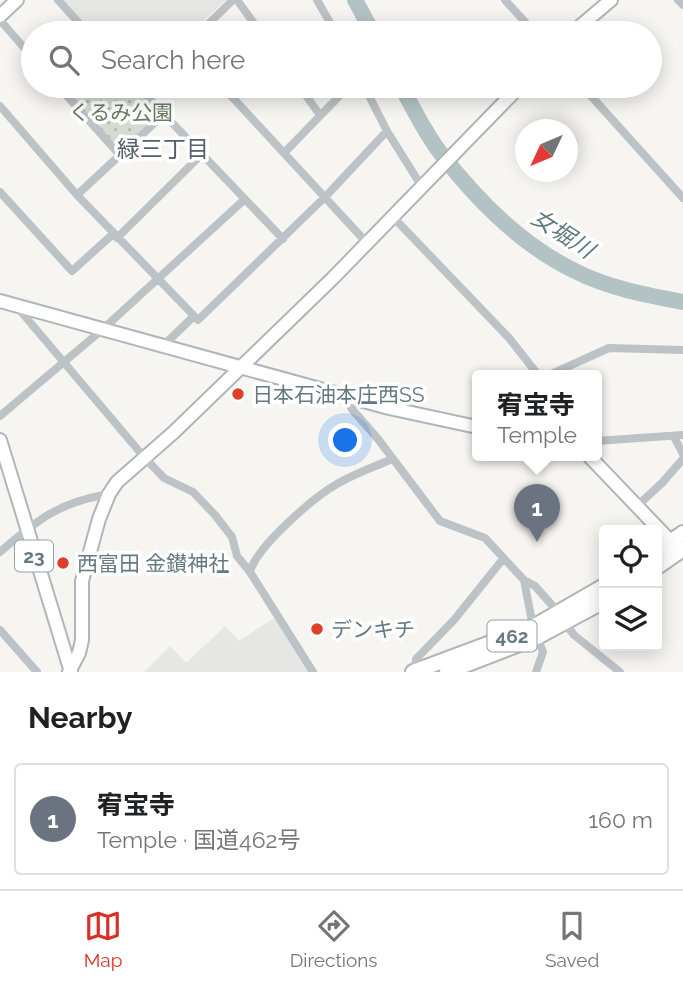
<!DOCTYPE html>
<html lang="en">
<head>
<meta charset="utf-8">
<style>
  body { margin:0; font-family:Raleway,"Noto Sans JP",sans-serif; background:#f2f2f2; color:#202124 }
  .controls { position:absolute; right:21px; bottom:21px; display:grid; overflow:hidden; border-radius:7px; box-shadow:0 4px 18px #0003 }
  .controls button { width:63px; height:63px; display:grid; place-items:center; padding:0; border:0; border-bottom:2px solid #e0e0e0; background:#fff; color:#202124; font:35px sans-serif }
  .compass { position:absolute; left:515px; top:119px; width:63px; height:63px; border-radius:50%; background:#fff; box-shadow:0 4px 18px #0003; rotate:226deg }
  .you { position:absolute; left:346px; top:441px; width:24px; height:24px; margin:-18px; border:5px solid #fff; border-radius:50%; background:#1a73e8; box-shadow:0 0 0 10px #1a73e833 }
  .badge { display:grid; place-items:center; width:46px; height:46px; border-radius:50%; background:#d93025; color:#fff; font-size:23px; font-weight:700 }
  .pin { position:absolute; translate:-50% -58px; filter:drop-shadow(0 2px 4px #0008) }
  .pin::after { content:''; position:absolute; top:37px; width:24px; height:21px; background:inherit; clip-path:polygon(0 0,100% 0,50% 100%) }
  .popup { position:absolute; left:472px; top:370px; width:130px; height:91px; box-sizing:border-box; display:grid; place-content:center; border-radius:7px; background:#fff; filter:drop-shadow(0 2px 5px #0005); font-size:23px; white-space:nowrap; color:#757577 }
  .popup b { font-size:26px; color:#202124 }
  .popup::after { content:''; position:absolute; left:50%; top:100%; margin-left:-14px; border:14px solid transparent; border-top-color:#fff }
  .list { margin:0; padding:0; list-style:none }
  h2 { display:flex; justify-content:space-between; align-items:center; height:91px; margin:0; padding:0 28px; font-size:30px }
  h2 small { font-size:23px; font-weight:400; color:#757577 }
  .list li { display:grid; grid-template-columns:46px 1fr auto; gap:21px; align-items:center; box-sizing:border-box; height:112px; margin:0 14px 14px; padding:0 14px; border:2px solid #e0e0e0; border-radius:7px }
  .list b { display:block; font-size:26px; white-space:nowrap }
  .list p { margin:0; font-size:23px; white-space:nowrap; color:#757577 }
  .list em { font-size:23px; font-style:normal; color:#757577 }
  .icon { flex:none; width:38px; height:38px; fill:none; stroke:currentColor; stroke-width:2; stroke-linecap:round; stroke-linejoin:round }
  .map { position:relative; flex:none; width:683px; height:672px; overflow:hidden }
  .search { position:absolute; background:#fff; box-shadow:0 4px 18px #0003; left:21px; right:21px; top:21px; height:77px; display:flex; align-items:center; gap:18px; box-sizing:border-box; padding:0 24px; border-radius:38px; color:#757577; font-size:26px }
  .sheet { height:217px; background:#fff }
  nav { display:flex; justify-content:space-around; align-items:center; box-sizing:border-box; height:98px; border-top:2px solid #e0e0e0; background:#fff; font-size:19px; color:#757577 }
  nav a { display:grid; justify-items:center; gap:4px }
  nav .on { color:#d93025 }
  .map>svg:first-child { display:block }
</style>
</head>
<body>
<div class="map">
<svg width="683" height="672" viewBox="0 0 683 672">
  <defs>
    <pattern id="grass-dots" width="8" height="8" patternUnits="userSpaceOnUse" patternTransform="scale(1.75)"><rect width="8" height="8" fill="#d6dad1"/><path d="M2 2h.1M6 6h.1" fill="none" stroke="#b1b6af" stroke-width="1.8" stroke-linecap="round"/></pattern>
  </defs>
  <rect width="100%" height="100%" fill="#f6f5f2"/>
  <!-- built -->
  <path fill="#e6e7e5" d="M 63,0 L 226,0 L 190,33 L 94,33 Z
    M 274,618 L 310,672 L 144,672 L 170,646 L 186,663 L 225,626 L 239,641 Z"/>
  <!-- grass -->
  <path fill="url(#grass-dots)" d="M 78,86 L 132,86 L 157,111 L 156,115 L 122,148 L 118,147 L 71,95 L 71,92 Z"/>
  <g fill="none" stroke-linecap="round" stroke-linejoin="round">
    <!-- river -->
    <path stroke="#b3c3c5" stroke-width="16" d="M 355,0 L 373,33
      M 401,86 C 413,108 424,131 439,151 C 475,198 521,245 575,271 C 608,288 646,295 683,302"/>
    <!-- secondary casing -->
    <g stroke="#afb6b9" stroke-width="16">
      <path id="secondary" d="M 0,16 L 17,0
        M 572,33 L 611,0
        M 0,301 L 389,408 L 477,427
        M 589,456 L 676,547
        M 69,672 L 79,653 L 82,640 L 82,581 L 99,519 L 109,494 L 117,482 L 174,432 L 333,278 L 520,86"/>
    </g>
    <!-- primary casing -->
    <g stroke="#b0b6b9" stroke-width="16">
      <path id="primary" d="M 0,440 L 71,672"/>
    </g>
    <!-- highway casing -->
    <g stroke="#b0b5b8" stroke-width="18">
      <path id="highway" d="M 657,551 L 683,533
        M 657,567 L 683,549
        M 413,672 L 533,627 L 604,586
        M 447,672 L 537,637 L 604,601"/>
    </g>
    <!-- street -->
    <path stroke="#bcc2c5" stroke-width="8" d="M 58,0 L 88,33
      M 237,0 L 261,33
      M 317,0 L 336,33
      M 505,0 L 535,33
      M 678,0 L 683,5
      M 0,20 L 33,58
      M 199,33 L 233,0
      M 58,86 L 120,155
      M 137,86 L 283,239
      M 222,86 L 367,243
      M 299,86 L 320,115
      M 364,86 L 387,131 L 422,187
      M 582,86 L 683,198
      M 65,94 L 74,86
      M 0,106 L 77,195 L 198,320 L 326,196 L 387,131
      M 285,152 L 349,86
      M 0,192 L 72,271 L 113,234
      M 77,195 L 164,114
      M 393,217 L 509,338 L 539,376
      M 117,238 L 203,153
      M 22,307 L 23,314 L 144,457 L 164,478 L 193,492 L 215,515 L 232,537 L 237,556 L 250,572 L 313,672
      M 164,345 L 194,316
      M 547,376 L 609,348 L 683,350
      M 349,396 L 351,408 L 378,439 L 440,521 L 485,538 L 524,580 L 535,586 L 559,613
      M 0,416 L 103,329 L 245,199
      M 674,437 L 683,454
      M 596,441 L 683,435
      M 637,506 L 662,483 L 683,459
      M 0,552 C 37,520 59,502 109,494
      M 250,572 C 256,547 314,497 337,484 C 354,474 374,467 392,459
      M 524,580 L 533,627
      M 565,623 L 574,635 L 620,672
      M 0,630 L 37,672
      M 415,671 L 416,659 L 454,620 L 503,559
      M 536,672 L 543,652 L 537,637"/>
    <!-- secondary -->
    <use href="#secondary" stroke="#fff" stroke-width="12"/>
    <!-- primary -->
    <use href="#primary" stroke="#fff" stroke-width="12"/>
    <!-- highway -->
    <use href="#highway" stroke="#fff" stroke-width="14"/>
  </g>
  <!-- markers -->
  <g fill="#df3e28" stroke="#fff" stroke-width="2.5">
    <circle cx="238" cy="394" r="7"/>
    <circle cx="63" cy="563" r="7"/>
    <circle cx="317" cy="629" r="7"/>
  </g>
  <g text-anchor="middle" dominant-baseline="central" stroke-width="7" stroke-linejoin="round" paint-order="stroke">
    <!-- shield labels -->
    <g fill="#fff" stroke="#93a1a8" stroke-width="2">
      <rect x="15" y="540.5" width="38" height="31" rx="5"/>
      <rect x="487.5" y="620.5" width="49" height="31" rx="5"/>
    </g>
    <g font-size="19" font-weight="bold" fill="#657983">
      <text x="34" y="556">23</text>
      <text x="512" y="636">462</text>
    </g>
    <!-- park labels -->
    <g font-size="21" fill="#6b7a64" stroke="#fff">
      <text x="121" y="112">くるみ公園</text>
    </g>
    <!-- poi labels -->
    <g font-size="21" fill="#657983" stroke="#fff" text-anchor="start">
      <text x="252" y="394">日本石油本庄西SS</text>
      <text x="77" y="563">西富田 金鑚神社</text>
      <text x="331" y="629">デンキチ</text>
    </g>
    <!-- neighbourhood labels -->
    <g font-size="23" fill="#536168" stroke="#fff">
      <text x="163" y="148">緑三丁目</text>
    </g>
    <!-- water labels -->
    <g font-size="23" font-style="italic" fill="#617b7f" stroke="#fff">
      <text transform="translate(563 233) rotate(33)">女堀川</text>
    </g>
  </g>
</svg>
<div class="controls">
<button><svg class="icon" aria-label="locate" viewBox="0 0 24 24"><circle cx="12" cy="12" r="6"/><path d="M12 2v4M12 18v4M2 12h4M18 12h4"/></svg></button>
<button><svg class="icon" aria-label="layers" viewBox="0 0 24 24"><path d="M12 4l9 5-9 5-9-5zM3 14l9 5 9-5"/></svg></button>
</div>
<svg class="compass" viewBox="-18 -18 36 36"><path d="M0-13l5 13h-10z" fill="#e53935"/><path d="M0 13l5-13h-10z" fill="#757577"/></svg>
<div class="you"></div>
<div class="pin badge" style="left:537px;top:542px;background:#6b7280">1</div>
<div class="popup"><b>宥宝寺</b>Temple</div>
<div class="search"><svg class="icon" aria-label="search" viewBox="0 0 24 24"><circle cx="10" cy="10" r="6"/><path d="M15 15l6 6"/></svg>Search here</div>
</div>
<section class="sheet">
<h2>Nearby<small></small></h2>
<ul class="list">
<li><span class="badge" style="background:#6b7280">1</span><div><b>宥宝寺</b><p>Temple · 国道462号</p></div><em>160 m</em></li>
</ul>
</section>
<nav>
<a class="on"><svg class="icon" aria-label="map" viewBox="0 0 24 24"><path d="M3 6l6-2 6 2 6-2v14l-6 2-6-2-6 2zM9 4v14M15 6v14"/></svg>Map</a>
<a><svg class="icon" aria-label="directions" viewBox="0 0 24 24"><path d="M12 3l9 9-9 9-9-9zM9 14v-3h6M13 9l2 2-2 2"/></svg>Directions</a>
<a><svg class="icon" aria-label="saved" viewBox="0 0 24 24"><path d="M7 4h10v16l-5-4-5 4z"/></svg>Saved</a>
</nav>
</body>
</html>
